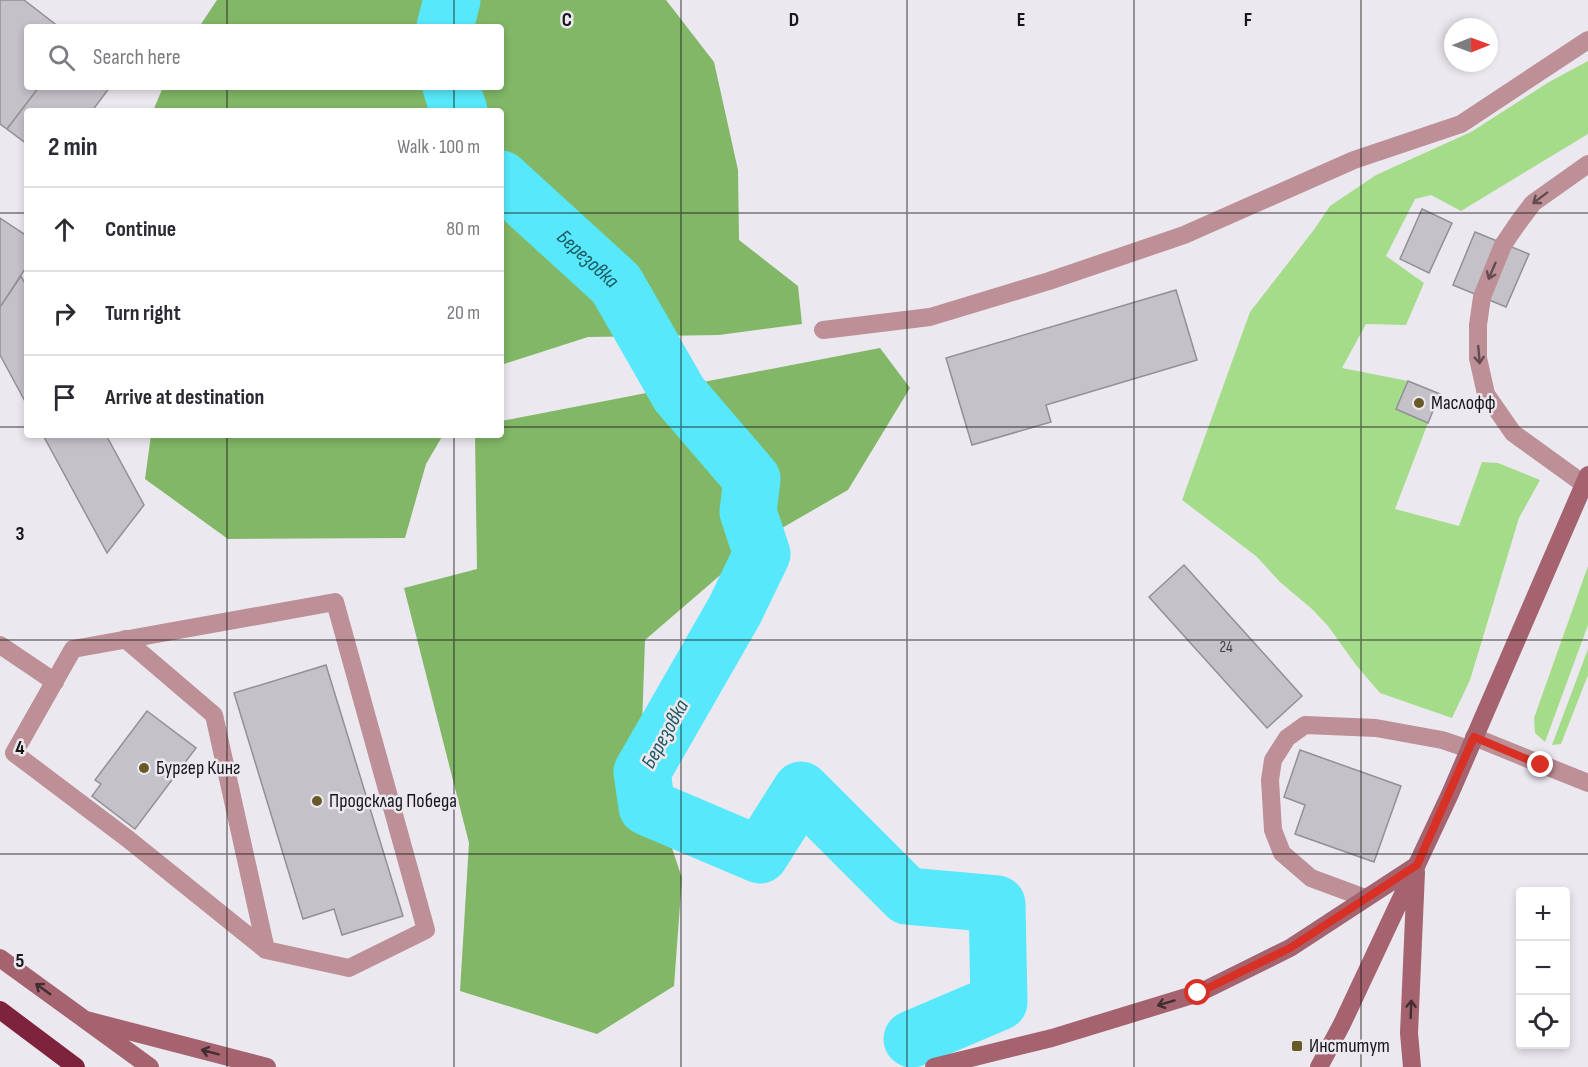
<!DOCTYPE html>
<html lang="en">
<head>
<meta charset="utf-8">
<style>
  body { margin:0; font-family:"Sofia Sans Condensed",sans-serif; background:#f2f2f3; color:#2b2b33 }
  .controls { position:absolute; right:18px; bottom:18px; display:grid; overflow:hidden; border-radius:6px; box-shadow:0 3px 9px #0003 }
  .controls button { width:54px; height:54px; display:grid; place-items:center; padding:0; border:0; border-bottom:2px solid #e1e1e2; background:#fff; color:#2b2b33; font:30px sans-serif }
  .compass { position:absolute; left:1444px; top:18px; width:54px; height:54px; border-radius:50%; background:#fff; box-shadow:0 3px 9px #0003; rotate:89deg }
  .stop { position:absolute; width:18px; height:18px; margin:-14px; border:4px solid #d93025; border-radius:50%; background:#fff }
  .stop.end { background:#d93025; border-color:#fff; box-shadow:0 2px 6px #0008 }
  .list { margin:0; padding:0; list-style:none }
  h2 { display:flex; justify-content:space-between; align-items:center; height:78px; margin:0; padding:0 24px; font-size:26px }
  h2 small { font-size:20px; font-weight:400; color:#7c7c81 }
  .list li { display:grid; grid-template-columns:39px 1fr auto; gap:18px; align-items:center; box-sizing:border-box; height:84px; padding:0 24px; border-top:2px solid #e1e1e2 }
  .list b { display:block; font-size:22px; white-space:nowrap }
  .list em { font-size:20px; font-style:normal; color:#7c7c81 }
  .icon { flex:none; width:33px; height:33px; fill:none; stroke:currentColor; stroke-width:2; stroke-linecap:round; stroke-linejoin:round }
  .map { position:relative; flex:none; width:1588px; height:1067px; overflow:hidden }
  .search { position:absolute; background:#fff; box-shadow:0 3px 9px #0003; left:24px; top:24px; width:480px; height:66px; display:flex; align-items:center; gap:15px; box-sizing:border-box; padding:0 21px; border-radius:6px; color:#7c7c81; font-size:22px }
  .panel { position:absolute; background:#fff; box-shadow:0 3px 9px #0003; left:24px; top:108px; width:480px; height:330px; border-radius:6px }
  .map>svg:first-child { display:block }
</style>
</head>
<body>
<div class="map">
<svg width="1588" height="1067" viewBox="0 0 1588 1067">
  <rect width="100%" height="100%" fill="#ece8ef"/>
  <!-- green -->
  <path fill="#a5dc8a" d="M 1588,61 L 1588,134 L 1461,211 L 1431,195 L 1415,199 L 1386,256 L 1424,283 L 1406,325 L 1366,324 L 1342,368 L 1408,381 L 1397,409 L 1428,423 L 1395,509 L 1459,526 L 1482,462 L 1498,463 L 1540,480 L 1519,518 L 1470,680 L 1452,718 L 1380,693 L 1356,665 L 1328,626 L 1312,609 L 1280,582 L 1256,556 L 1182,500 L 1250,312 L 1313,231 L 1330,206 L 1376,175 L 1471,132 L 1549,82 Z
    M 1588,566 L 1588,625 L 1545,742 L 1535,733 L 1534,718 Z
    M 1588,649 L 1588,675 L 1561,744 L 1552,745 Z"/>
  <!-- forest -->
  <path fill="#81b766" d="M 217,0 L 666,0 L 714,62 L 738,170 L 739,240 L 798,286 L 802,324 L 719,335 L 588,337 L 501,365 L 501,111 L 153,111 L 163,87 L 501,87 L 501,27 L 199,27 Z
    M 880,348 L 910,388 L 848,490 L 761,540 L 645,640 L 641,755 L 682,878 L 674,986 L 597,1034 L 460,991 L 469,843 L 404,588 L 477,569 L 475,435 L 501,435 L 501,421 Z
    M 151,435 L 443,435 L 426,464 L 405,538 L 228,539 L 145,479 Z"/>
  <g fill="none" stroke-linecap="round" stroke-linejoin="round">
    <!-- river -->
    <g stroke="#57e9fb" stroke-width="57">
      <path d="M 445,27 L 452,0"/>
      <path d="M 451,87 L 459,111"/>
      <path id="s1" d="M 501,179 L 616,284 L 679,394 L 752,479 L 748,512 L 762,554 L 735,610 L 642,772 L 647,807 L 760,855 L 801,790 L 907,896 L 997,904 L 999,1002 L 912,1039"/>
    </g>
  </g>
  <!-- building -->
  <path fill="#c5c1c8" stroke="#938f96" stroke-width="1.5" d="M 0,0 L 24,0 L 59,27 L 27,27 L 27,87 L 39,87 L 7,129 L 0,124 Z
    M 39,87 L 110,87 L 92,111 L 27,111 L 27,144 L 7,129 Z
    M 1422,209 L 1452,223 L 1429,273 L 1400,259 Z
    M 0,218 L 27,236 L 27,266 L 0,307 Z
    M 1475,232 L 1529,254 L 1506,307 L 1453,285 Z
    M 21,276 L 27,287 L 27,405 L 0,355 L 0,307 Z
    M 1176,290 L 1197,360 L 1046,405 L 1051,422 L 972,445 L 946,358 Z
    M 1408,381 L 1440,394 L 1428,423 L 1396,409 Z
    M 43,435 L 106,435 L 144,505 L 107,553 Z
    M 1184,565 L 1302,696 L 1267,728 L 1149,597 Z
    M 326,665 L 403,916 L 342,935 L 334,909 L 303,919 L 234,693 Z
    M 147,711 L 196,748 L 135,829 L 92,796 L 101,784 L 95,780 Z
    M 1300,750 L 1401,786 L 1374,862 L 1295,834 L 1305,805 L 1284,797 Z"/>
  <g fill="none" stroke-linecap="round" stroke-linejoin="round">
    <!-- lane -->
    <path stroke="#bd8f96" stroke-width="18" d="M 823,330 L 930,317 L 1049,281 L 1184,235 L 1354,160 L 1461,124 L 1588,40
      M 1585,485 L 1513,433 L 1486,394 L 1478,358 L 1478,325 L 1482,297 L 1503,245 L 1518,223 L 1533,203 L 1588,164
      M 125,639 L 214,715 L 266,950 L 349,968 L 426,930 L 335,602 L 73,649 L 14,753 L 128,839 L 266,950
      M 0,645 L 55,682
      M 1474,737 L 1588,783
      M 1365,898 L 1311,878 L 1282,853 L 1273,830 L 1270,780 L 1273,760 L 1287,738 L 1305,725 L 1376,728 L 1442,740 L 1469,749"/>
    <!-- secondary -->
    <path stroke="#a4636e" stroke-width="18" d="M 0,958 L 150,1067
      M 86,1020 L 267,1067
      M 934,1067 L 1052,1038 L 1199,993 L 1290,948 L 1417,865
      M 1319,1067 L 1342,1024 L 1450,794 L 1588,475
      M 1412,1067 L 1409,1033 L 1416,872"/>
    <!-- highway -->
    <path stroke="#7d233b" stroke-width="18" d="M 0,1010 L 76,1067"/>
  </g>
  <!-- one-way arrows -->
  <defs><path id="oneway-shaft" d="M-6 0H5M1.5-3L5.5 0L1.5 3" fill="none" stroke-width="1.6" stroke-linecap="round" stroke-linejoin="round" transform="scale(1.5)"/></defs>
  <g stroke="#624c51">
    <use href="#oneway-shaft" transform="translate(1540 198) rotate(143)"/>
    <use href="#oneway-shaft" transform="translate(1492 271) rotate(113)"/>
    <use href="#oneway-shaft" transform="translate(1479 355) rotate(85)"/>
  </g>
  <g stroke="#412d32">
    <use href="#oneway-shaft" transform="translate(43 989) rotate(-144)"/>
    <use href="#oneway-shaft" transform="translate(1166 1003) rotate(163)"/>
    <use href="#oneway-shaft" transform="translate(1411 1009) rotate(-88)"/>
    <use href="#oneway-shaft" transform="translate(210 1052) rotate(-165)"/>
  </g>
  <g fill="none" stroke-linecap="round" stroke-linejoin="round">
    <!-- route -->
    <path stroke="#d93025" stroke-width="8" d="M 1198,993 L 1290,948 L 1417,865 L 1474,737 L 1541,765"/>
  </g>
  <!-- grid -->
  <path fill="none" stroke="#171618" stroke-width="1.5" stroke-opacity="0.55" d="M 227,0 L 227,27M 454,0 L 454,27M 681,0 L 681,1067M 907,0 L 907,1067M 1134,0 L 1134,1067M 1361,0 L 1361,1067M 227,87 L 227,111M 454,87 L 454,111M 0,213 L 27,213M 501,213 L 1588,213M 0,427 L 27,427M 501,427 L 1588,427M 227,435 L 227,1067M 454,435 L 454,1067M 0,640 L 1588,640M 0,854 L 1588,854"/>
  <!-- markers -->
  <g fill="#685a27" stroke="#ece8ef" stroke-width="2">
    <circle cx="1419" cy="403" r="6"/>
    <circle cx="144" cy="768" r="6"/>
    <circle cx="317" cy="801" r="6"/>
    <rect x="1291" y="1040" width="12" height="12" rx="3"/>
  </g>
  <g text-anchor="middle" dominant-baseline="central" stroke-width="5" stroke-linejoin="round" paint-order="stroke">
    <!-- number labels -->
    <g font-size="16" fill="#424144">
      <text x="1226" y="647">24</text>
    </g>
    <!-- poi labels -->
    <g font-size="20" fill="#171618" stroke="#ece8ef" text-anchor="start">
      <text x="1431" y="403">Маслофф</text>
      <text x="156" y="768">Бургер Кинг</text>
      <text x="329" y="801">Продсклад Победа</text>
      <text x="1309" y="1046">Институт</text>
    </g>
    <!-- water labels -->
    <g font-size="21" font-style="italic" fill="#1c5960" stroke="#ece8ef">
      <text stroke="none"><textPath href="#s1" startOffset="118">Березовка</textPath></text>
      <text transform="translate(665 734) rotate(-61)">Березовка</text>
    </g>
  </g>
  <g font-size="20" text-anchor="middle" font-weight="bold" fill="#171618" stroke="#ece8ef" stroke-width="5" stroke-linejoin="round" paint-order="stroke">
    <text x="567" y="26">C</text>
    <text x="794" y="26">D</text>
    <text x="1021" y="26">E</text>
    <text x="1248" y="26">F</text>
    <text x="20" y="540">3</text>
    <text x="20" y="754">4</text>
    <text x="20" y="967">5</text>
  </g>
</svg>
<div class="controls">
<button>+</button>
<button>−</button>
<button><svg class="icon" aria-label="locate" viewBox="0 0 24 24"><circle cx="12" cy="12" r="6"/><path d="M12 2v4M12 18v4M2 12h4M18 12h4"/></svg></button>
</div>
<svg class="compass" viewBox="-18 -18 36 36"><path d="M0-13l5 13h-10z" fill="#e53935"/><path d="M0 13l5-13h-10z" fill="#7c7c81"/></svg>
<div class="stop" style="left:1198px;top:993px"></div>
<div class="stop end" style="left:1541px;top:765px"></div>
<div class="search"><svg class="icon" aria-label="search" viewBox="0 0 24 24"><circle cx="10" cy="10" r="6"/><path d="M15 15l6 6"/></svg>Search here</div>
<section class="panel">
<h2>2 min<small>Walk · 100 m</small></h2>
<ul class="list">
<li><svg class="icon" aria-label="ahead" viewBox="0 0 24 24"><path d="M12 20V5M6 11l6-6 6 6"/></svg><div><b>Continue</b></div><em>80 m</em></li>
<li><svg class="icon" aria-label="right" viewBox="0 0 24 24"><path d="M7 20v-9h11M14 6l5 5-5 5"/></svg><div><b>Turn right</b></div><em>20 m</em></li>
<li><svg class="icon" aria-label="arrive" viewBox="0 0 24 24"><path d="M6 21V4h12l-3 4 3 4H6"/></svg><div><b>Arrive at destination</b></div></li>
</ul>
</section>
</div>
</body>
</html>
